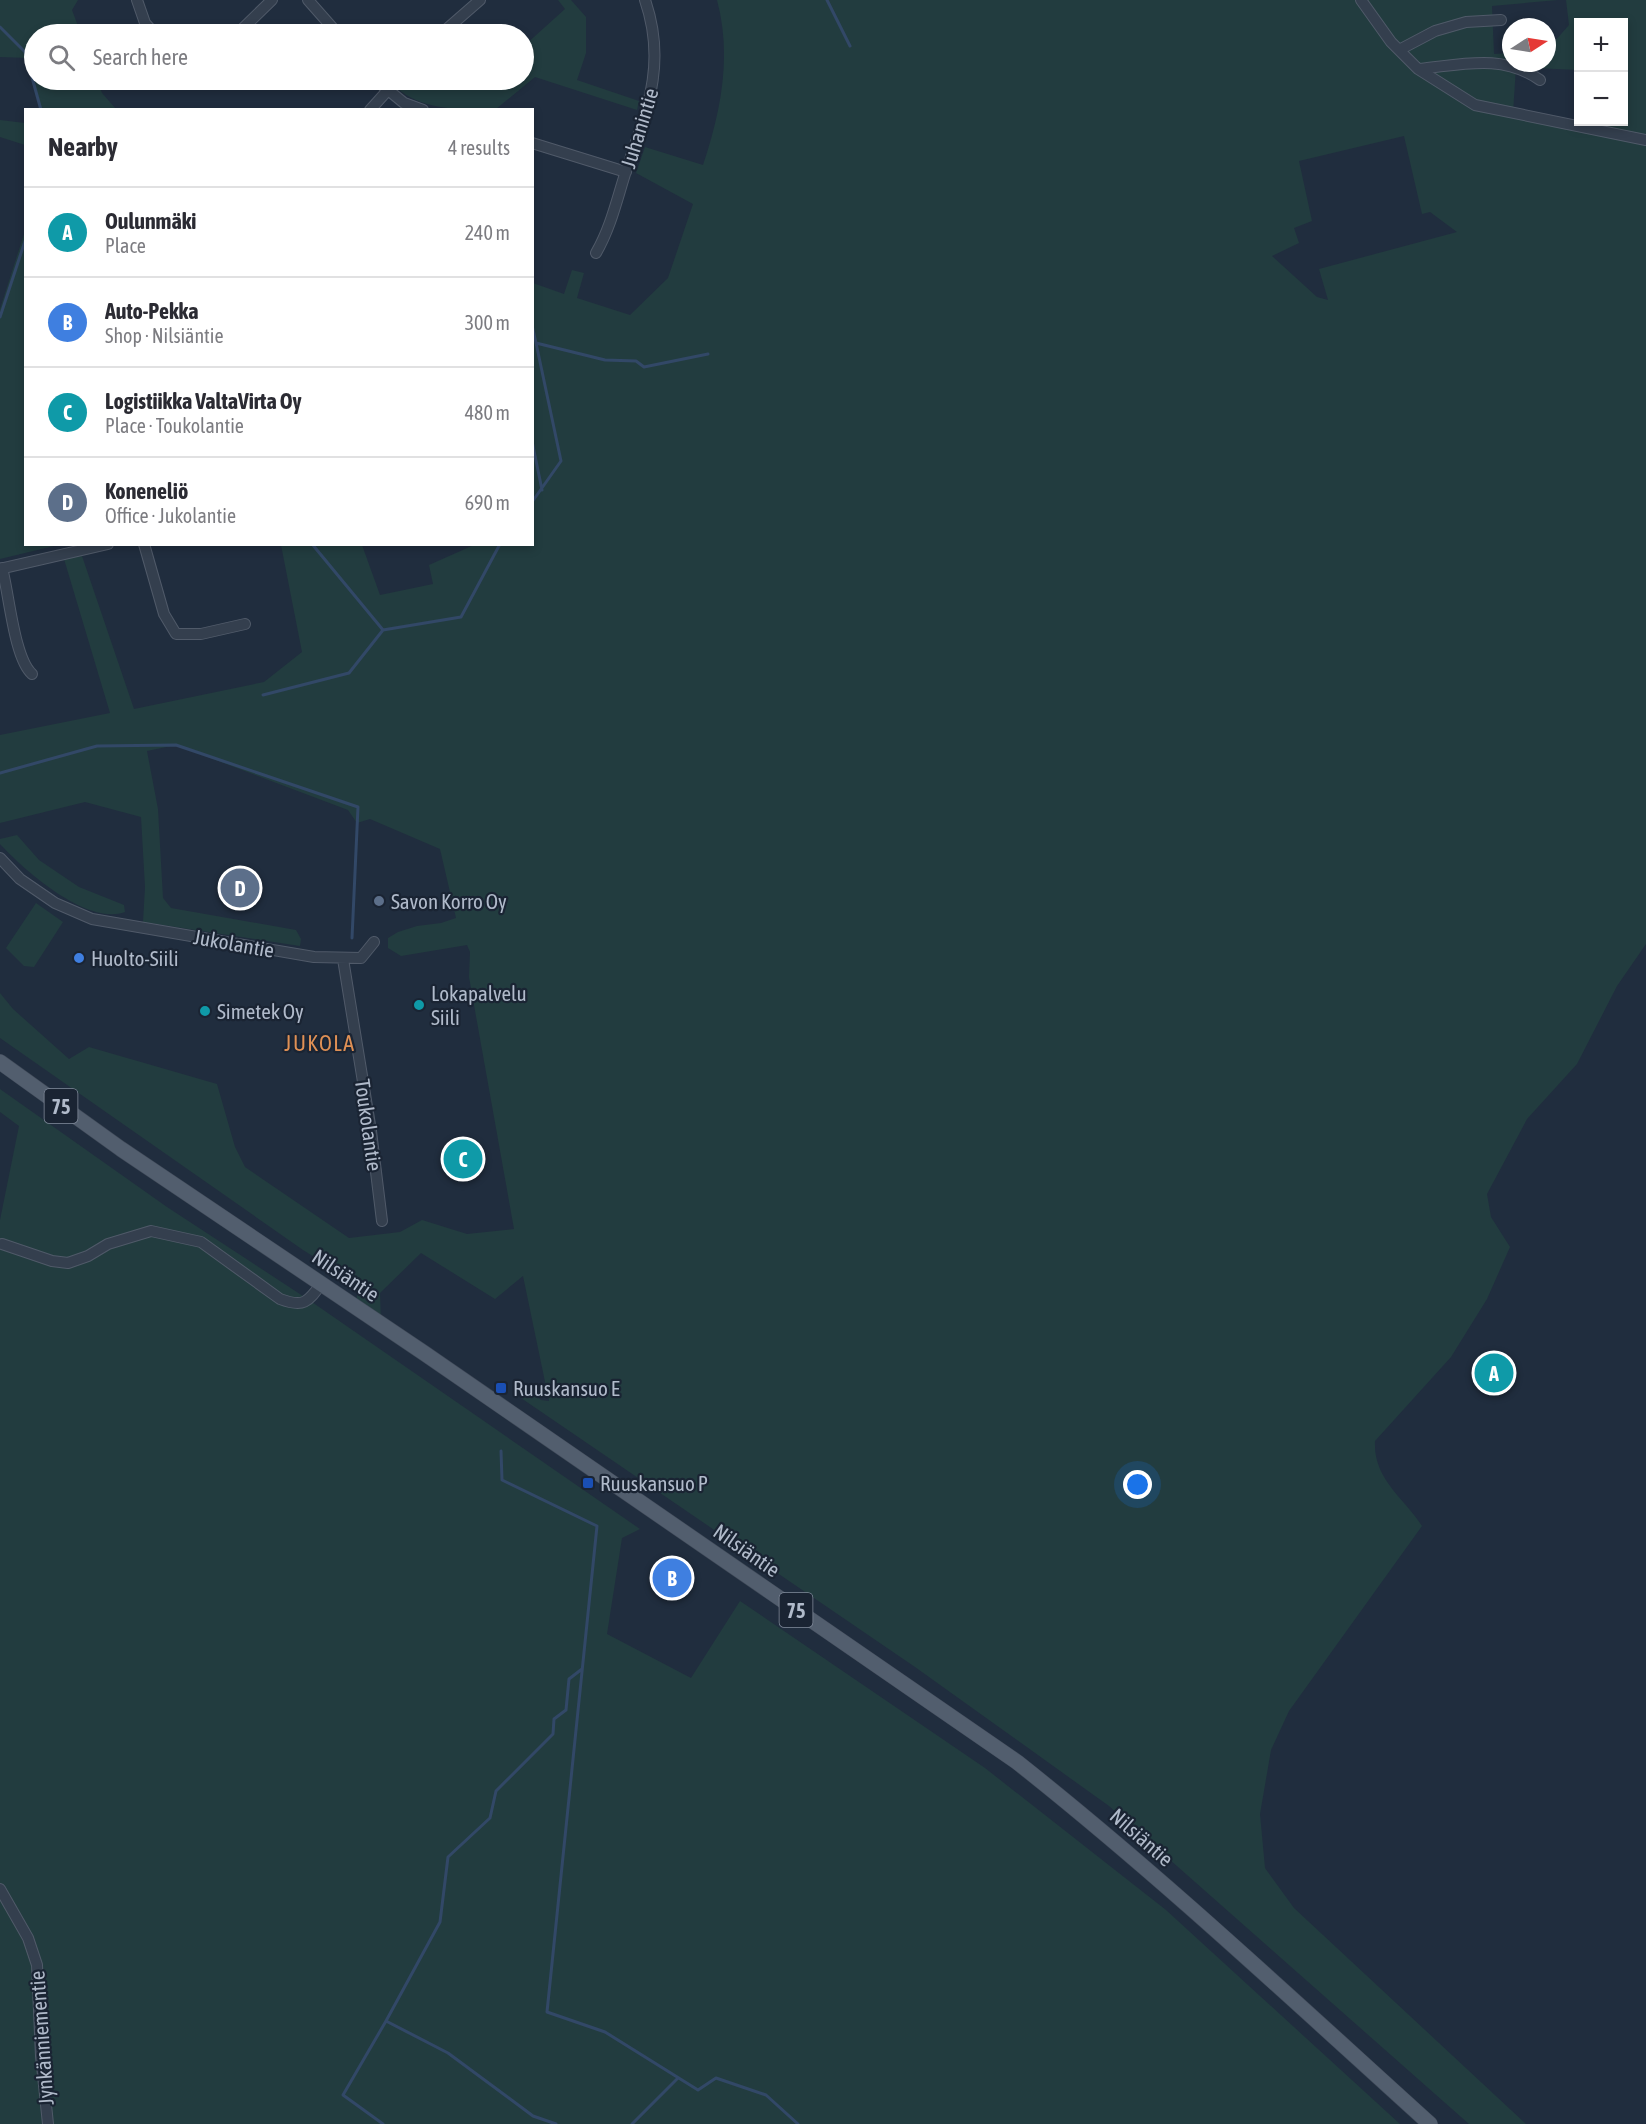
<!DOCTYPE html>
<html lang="en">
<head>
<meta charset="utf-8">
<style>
  body { margin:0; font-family:"Asap Condensed",sans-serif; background:#f7f7f7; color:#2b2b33 }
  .controls { position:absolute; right:18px; top:18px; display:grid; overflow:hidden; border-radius:0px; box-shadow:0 3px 9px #0003 }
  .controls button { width:54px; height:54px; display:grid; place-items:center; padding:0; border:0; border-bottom:2px solid #e1e1e2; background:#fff; color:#2b2b33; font:30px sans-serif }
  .compass { position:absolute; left:1502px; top:18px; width:54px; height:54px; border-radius:50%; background:#fff; box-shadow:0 3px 9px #0003; rotate:78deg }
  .you { position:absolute; left:1138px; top:1485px; width:21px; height:21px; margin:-15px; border:4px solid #fff; border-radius:50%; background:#1a73e8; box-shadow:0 0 0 9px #1a73e833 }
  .badge { display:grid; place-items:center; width:39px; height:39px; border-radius:50%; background:#51688f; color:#fff; font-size:20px; font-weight:700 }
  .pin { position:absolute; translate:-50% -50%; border:3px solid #fff; box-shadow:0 2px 6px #0006 }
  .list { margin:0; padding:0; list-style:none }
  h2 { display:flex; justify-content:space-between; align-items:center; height:78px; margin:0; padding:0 24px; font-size:26px }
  h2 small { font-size:20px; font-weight:400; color:#7c7c81 }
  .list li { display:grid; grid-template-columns:39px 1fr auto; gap:18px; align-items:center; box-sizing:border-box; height:90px; padding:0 24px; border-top:2px solid #e1e1e2 }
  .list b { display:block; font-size:22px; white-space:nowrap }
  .list p { margin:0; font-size:20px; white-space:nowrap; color:#7c7c81 }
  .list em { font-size:20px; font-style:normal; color:#7c7c81 }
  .icon { flex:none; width:33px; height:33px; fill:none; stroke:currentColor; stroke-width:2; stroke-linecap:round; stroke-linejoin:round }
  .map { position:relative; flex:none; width:1646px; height:2124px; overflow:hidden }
  .search { position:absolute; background:#fff; box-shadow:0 3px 9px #0003; left:24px; top:24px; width:510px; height:66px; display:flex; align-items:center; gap:15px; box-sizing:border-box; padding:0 21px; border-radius:33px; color:#7c7c81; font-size:22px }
  .panel { position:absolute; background:#fff; box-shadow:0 3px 9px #0003; left:24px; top:108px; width:510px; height:438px; border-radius:0px }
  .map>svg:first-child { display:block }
</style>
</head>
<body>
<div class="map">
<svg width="1646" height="2124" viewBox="0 0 1646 2124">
  <rect width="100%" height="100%" fill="#202d3e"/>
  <!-- green -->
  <path fill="#223c3f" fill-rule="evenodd" d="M 0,0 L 78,0 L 72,10 L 81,34 L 34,34 L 34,80 L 97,80 L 102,93 L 116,109 L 40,109 L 28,58 L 0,57 Z
    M 558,0 L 571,0 L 586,17 L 586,53 L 577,80 L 639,101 L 637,110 L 535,77 L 496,109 C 464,110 424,111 398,89 L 408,80 L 524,80 L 524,46 L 565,9 Z
    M 717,0 L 1558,0 L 1492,6 L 1494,54 L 1511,53 L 1511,63 L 1547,63 L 1547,50 L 1569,25 L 1566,0 L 1646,0 L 1646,944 L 1617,986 L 1577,1064 L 1527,1119 L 1487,1194 L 1491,1217 L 1510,1247 L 1487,1299 L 1451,1357 L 1375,1441 C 1373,1479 1403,1497 1422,1526 L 1289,1711 L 1271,1750 L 1260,1814 L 1265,1868 L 1294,1908 L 1526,2124 L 1469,2124 L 1109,1806 L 915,1667 L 521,1398 L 529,1388 L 541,1400 L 549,1401 L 523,1276 L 495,1299 L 421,1253 L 380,1293 L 381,1323 L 356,1306 L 358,1284 L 303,1250 L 0,1038 L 0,993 L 13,1009 L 69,1059 L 89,1047 L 217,1084 L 235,1147 L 245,1167 L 349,1238 L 400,1232 L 422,1220 L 467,1234 L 514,1229 L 469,977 L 470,952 L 467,945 L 401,956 L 388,948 L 388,938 L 398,932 L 417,926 L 441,923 L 456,918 L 440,849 L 370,819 L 357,823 L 348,810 L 176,745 L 147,751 L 158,809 L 163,898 L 171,908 L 296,930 L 301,939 L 300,946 L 143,922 L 145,887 L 141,817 L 85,802 L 0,823 L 0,735 L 110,713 L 64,559 L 82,556 L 134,709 L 264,682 L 302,652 L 281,545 L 362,545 L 380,595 L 433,584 L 429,565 L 474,545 L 532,544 L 533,283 L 564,294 L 572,270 L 584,273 L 577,298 L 630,315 L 668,278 L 693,204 L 636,173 L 645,147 L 703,165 C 721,111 732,56 717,0 ZM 1578,22 L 1624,22 L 1624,122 L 1600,122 L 1597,129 L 1513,113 L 1516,67 L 1578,70 ZM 1404,136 L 1422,214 L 1430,212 L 1457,232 L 1319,269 L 1328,300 L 1317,297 L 1272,256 L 1299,243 L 1294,228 L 1312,221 L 1299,161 Z
    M 0,120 L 25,123 L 25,145 L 0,137 Z
    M 25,231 L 26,544 L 58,545 L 0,559 L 0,309 Z
    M 17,835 L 39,860 L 79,887 L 124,905 L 125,912 C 87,926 24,870 0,844 L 0,839 Z
    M 36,903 L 63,922 L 34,967 L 24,966 L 6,948 Z
    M 0,1089 L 167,1207 L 309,1300 L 640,1529 L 622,1538 L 607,1634 L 691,1678 L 740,1601 L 985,1768 L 1166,1910 L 1400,2124 L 0,2124 L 0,1220 L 19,1126 L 0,1112 Z"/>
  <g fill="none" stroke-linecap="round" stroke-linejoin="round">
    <!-- stream -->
    <path stroke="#324867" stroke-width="3" d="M 827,0 L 850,46
      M 0,27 L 25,52 L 41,110
      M 0,317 L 26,238
      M 532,325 L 536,343 L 605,360 L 636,361 L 644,367 L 708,354
      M 532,441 L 542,490
      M 532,502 L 561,461 L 536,343
      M 312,544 L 383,630 L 461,617 L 500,544
      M 263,695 L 349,673 L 383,630
      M 0,773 L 97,746 L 176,745 L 358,807 L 352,938
      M 501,1451 L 502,1480 L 597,1526 L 547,2012 L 605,2032 L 698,2090 L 716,2078 L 766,2095 L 798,2124
      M 383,2124 L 343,2095 L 386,2021
      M 556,2124 L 533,2116 L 448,2053 L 386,2021 L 440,1922 L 448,1857 L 490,1818 L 496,1791 L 553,1734 L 554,1719 L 566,1710 L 569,1679 L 582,1669
      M 632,2124 L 677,2079"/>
    <!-- street casing -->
    <g stroke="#505a69" stroke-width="12">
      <path id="street" d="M 137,0 L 145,23 L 155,34
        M 308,0 L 338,34
        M 1361,0 L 1391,42 L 1418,69 L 1475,105 L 1646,140
        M 237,34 L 272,0
        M 441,34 L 480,0
        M 1399,50 L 1435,31 L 1466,22 L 1501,20
        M 1418,69 C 1461,65 1502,53 1540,80
        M 376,80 L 404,103 L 423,110
        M 370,110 L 397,80
        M 532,143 L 626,172
        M 596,253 C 611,227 617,199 626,171 C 647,110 667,64 645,0
        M 144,544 L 164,614 L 176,634 L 201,634 L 245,624
        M 2,568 C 9,593 14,658 32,674
        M 0,569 L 108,544
        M 0,858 L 20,879 L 55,903 L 92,919 L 314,957 L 361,958 L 374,942
        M 343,959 L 371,1131 L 382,1221
        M 2,1244 L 52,1261 L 68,1263 L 88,1256 L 108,1244 L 151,1231 L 201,1242 L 280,1299 C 304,1308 308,1302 322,1283
        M 0,1889 L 28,1938 L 37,1965 L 41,2056 L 48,2124"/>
    </g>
    <!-- primary casing -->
    <g stroke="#3e4857" stroke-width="16">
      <path id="primary" d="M 0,1062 L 121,1149 L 424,1353 L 1017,1762 C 1161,1876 1294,2001 1430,2124"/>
    </g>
    <!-- street -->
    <use href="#street" stroke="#343f4e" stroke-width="10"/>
    <!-- primary -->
    <use href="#primary" stroke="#525e6e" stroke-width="15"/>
  </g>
  <!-- markers -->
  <circle fill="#5c6f8a" stroke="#1a2433" stroke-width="2" cx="379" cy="901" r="6"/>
  <circle fill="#3f7fe0" stroke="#1a2433" stroke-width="2" cx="79" cy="958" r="6"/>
  <g fill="#0f9aa8" stroke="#1a2433" stroke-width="2">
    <circle cx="419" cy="1005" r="6"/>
    <circle cx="205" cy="1011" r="6"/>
  </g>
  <g fill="#1a4fb4" stroke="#1a2433" stroke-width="2">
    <rect x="495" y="1382" width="12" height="12" rx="3"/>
    <rect x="582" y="1477" width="12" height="12" rx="3"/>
  </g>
  <g text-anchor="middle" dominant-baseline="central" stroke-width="4.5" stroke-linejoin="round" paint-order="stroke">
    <!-- shield labels -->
    <g fill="#1a2433" stroke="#838d9d" stroke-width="1.5">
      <rect x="44.5" y="1089" width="33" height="34" rx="4.5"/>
      <rect x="779.5" y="1593" width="33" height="34" rx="4.5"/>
    </g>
    <g font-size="20" font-weight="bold" fill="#b0baca">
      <text x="61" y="1106">75</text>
      <text x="796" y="1610">75</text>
    </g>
    <!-- street labels -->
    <g font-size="21" fill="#b0baca" stroke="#1a2433">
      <text transform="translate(639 128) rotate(-73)">Juhanintie</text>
      <text transform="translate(234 943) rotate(10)">Jukolantie</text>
      <text transform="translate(369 1125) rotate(82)">Toukolantie</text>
      <text transform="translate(346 1275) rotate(34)">Nilsiäntie</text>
      <text transform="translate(747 1550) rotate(35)">Nilsiäntie</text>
      <text transform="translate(1142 1837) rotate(41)">Nilsiäntie</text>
      <text transform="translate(41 2038) rotate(-94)">Jynkänniementie</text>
    </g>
    <!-- poi labels -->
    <g font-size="21" fill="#b0baca" stroke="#1a2433" text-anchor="start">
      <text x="391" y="901">Savon Korro Oy</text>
      <text x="91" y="958">Huolto-Siili</text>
      <text x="431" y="993">Lokapalvelu<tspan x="431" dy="24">Siili</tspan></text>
      <text x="217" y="1011">Simetek Oy</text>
      <text x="513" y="1388">Ruuskansuo E</text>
      <text x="600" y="1483">Ruuskansuo P</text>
    </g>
    <!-- neighbourhood labels -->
    <g font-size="22" letter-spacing="1.5" fill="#df9055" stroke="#1a2433">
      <text x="320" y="1043">JUKOLA</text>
    </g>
  </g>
</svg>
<div class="controls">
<button>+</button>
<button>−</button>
</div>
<svg class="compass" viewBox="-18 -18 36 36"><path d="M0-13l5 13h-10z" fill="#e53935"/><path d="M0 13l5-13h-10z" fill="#7c7c81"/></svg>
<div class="you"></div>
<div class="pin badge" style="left:1494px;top:1373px;background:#0f9aa8">A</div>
<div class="pin badge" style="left:672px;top:1578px;background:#3f7fe0">B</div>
<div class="pin badge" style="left:463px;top:1159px;background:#0f9aa8">C</div>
<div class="pin badge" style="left:240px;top:888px;background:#5c6f8a">D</div>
<div class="search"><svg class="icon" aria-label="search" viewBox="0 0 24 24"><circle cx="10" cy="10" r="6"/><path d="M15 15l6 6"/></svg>Search here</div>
<section class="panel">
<h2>Nearby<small>4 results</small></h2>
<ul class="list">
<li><span class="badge" style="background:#0f9aa8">A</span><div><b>Oulunmäki</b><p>Place</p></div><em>240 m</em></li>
<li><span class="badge" style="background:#3f7fe0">B</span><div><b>Auto-Pekka</b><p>Shop · Nilsiäntie</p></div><em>300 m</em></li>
<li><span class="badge" style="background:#0f9aa8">C</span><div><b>Logistiikka ValtaVirta Oy</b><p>Place · Toukolantie</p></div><em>480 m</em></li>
<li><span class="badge" style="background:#5c6f8a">D</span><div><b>Koneneliö</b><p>Office · Jukolantie</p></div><em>690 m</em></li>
</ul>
</section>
</div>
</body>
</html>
